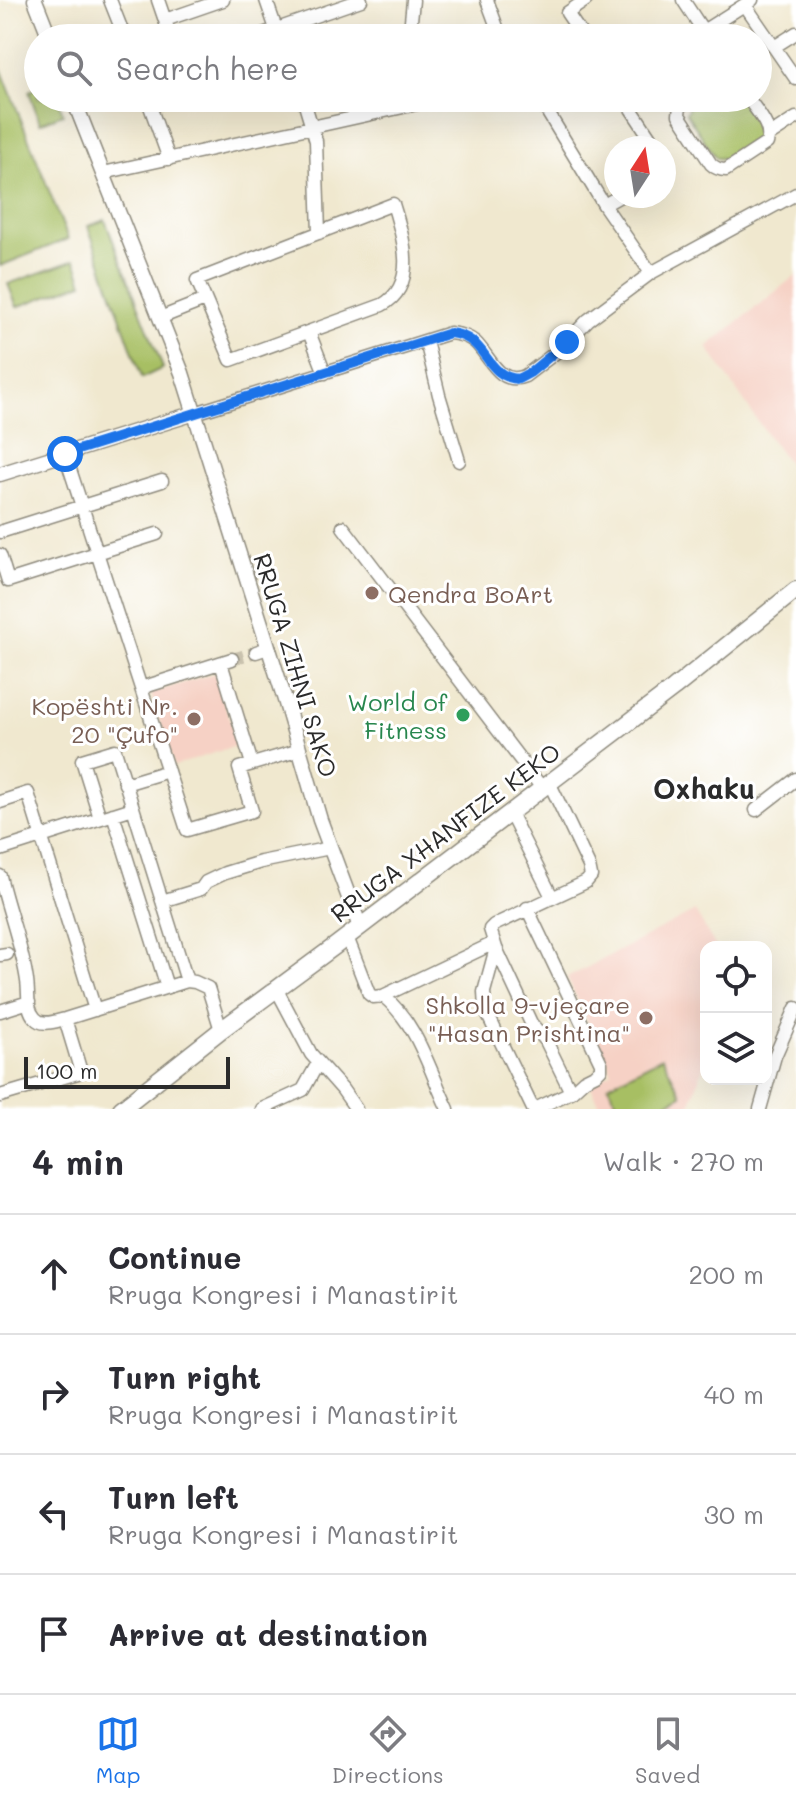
<!DOCTYPE html>
<html lang="en">
<head>
<meta charset="utf-8">
<style>
  body { margin:0; font-family:Mali,sans-serif; background:#f7f7f7; color:#2b2b33 }
  .controls { position:absolute; right:24px; bottom:24px; display:grid; overflow:hidden; border-radius:16px; box-shadow:0 8px 32px #0002 }
  .controls button { width:72px; height:72px; display:grid; place-items:center; padding:0; border:0; border-bottom:2px solid #e1e1e2; background:#fff; color:#2b2b33; font:40px sans-serif }
  .compass { position:absolute; left:604px; top:136px; width:72px; height:72px; border-radius:50%; background:#fff; box-shadow:0 8px 32px #0002; rotate:12deg }
  .scale { position:absolute; left:24px; bottom:20px; width:206px; box-sizing:border-box; padding-left:8px; border:4px solid #2b2b2b; border-top:0; font-size:22px; line-height:28px; white-space:nowrap; color:#2b2b2b; -webkit-text-stroke:6px #fff; paint-order:stroke }
  .stop { position:absolute; width:24px; height:24px; margin:-18px; border:6px solid #1a73e8; border-radius:50%; background:#fff }
  .stop.end { background:#1a73e8; border-color:#fff; box-shadow:0 2px 8px #0008 }
  .list { margin:0; padding:0; list-style:none }
  h2 { display:flex; justify-content:space-between; align-items:center; height:104px; margin:0; padding:0 32px; font-size:34px }
  h2 small { font-size:26px; font-weight:400; color:#7c7c81 }
  .list li { display:grid; grid-template-columns:52px 1fr auto; gap:24px; align-items:center; box-sizing:border-box; height:120px; padding:0 32px; border-top:2px solid #e1e1e2 }
  .list b { display:block; font-size:30px; white-space:nowrap }
  .list p { margin:0; font-size:26px; white-space:nowrap; color:#7c7c81 }
  .list em { font-size:26px; font-style:normal; color:#7c7c81 }
  .icon { flex:none; width:44px; height:44px; fill:none; stroke:currentColor; stroke-width:2; stroke-linecap:round; stroke-linejoin:round }
  .map { position:relative; flex:none; width:796px; height:1109px; overflow:hidden }
  .search { position:absolute; background:#fff; box-shadow:0 8px 32px #0002; left:24px; right:24px; top:24px; height:88px; display:flex; align-items:center; gap:20px; box-sizing:border-box; padding:0 28px; border-radius:44px; color:#7c7c81; font-size:30px }
  .sheet { height:584px; background:#fff }
  nav { display:flex; justify-content:space-around; align-items:center; box-sizing:border-box; height:112px; border-top:2px solid #e1e1e2; background:#fff; font-size:22px; color:#7c7c81 }
  nav a { display:grid; justify-items:center; gap:4px }
  nav .on { color:#1a73e8 }
  .map>svg:first-child { display:block }
</style>
</head>
<body>
<div class="map">
<svg width="796" height="1109" viewBox="0 0 796 1109">
  <rect width="100%" height="100%" fill="#fff"/>
  <filter id="ink" filterUnits="userSpaceOnUse"><feTurbulence type="fractalNoise" baseFrequency=".0125" numOctaves="2"/><feDisplacementMap in="SourceGraphic" scale="16" xChannelSelector="R" yChannelSelector="G"/><feConvolveMatrix kernelMatrix="1 2 1 2 8 2 1 2 1" color-interpolation-filters="sRGB"/></filter>
  <filter id="wash" filterUnits="userSpaceOnUse"><feTurbulence type="fractalNoise" baseFrequency=".006" numOctaves="4" result="noise"/><feDisplacementMap in="SourceGraphic" scale="32" xChannelSelector="R" yChannelSelector="G"/><feGaussianBlur stdDeviation="1.8" result="paint"/><feColorMatrix in="noise" values="0 0 0 0 0 0 0 0 0 0 0 0 0 0 0 0 0 1.4 0 .05"/><feComposite in="paint" operator="in"/></filter>
  <g filter="url(#wash)">
    <rect width="100%" height="100%" fill="#f0e8cf"/>
    <!-- built -->
    <path fill="#f6d1c5" d="M 796,275 L 796,473 L 765,432 L 707,347 Z
      M 215,673 L 238,745 L 174,766 L 151,693 Z
      M 695,911 L 716,947 L 706,947 L 706,1058 L 689,1109 L 602,1109 L 589,1083 L 612,1072 L 567,978 Z"/>
    <!-- green -->
    <path fill="#a7bf64" stroke="#697548" stroke-width="2" d="M 0,66 L 68,239 L 0,266 Z
      M 38,88 L 38,98 L 57,98 L 63,114 L 40,123 L 29,91 Z
      M 698,98 L 741,98 L 761,129 L 760,137 L 728,159 L 716,158 L 686,113 L 690,104 Z
      M 105,220 L 163,368 L 142,378 L 88,226 Z
      M 75,260 L 83,283 L 17,307 L 8,284 Z
      M 662,1057 L 682,1095 L 655,1109 L 620,1109 L 608,1085 Z"/>
  </g>
  <g filter="url(#ink)">
    <g fill="none" stroke-linecap="round" stroke-linejoin="round">
      <!-- minor-tunnel -->
      <path stroke="#c9c2ae" stroke-width="12" stroke-dasharray="12 6" stroke-linecap="butt" d="M 232,659 L 256,652"/>
      <!-- minor casing -->
      <g stroke="#8e8a7d" stroke-width="15">
        <path id="minor" d="M 110,0 L 125,38
          M 158,0 L 171,38
          M 266,0 L 276,29
          M 487,0 L 501,38
          M 683,0 L 708,38
          M 745,5 L 796,79
          M 165,20 L 223,0
          M 251,38 L 361,0
          M 389,38 L 410,31 L 413,0
          M 584,38 L 567,13 L 586,0
          M 692,38 L 752,0
          M 774,47 L 796,33
          M 147,98 L 169,159
          M 303,98 L 316,141 L 319,233
          M 358,98 L 362,115
          M 539,98 L 604,205 L 651,273
          M 624,98 L 657,148
          M 688,98 L 680,105 L 679,115 L 711,164 C 715,168 719,170 726,170 L 767,143 C 773,127 757,112 748,98
          M 150,106 L 175,98
          M 770,135 L 796,118
          M 664,159 L 667,164 L 664,168
          M 103,173 L 444,98
          M 393,204 C 403,236 419,285 382,305 L 231,360 L 197,280 Z
          M 604,205 L 620,196
          M 160,318 L 205,300
          M 309,332 L 325,373
          M 426,341 L 439,395 L 459,461
          M 195,413 L 450,333 C 459,334 468,336 475,342 C 490,356 499,387 525,376 L 559,350 L 588,320 L 651,273 L 796,194
          M 65,454 L 187,830 L 252,811 L 239,768 L 300,750
          M 343,527 L 542,788
          M 0,532 L 162,481
          M 0,555 L 8,581 L 157,534
          M 256,652 L 268,648
          M 221,663 L 252,764
          M 141,688 L 232,659
          M 549,782 L 589,866 L 591,876 L 586,882 L 494,925 L 490,929 L 496,948 L 531,1023 L 546,1041 L 571,1092
          M 125,784 L 168,771
          M 0,802 L 28,793 L 95,1010
          M 756,810 L 796,779
          M 510,813 L 552,897
          M 113,814 L 167,987
          M 100,818 L 82,760 L 115,750 L 187,981
          M 0,850 L 133,808
          M 0,876 C 8,911 22,945 27,981 C 29,993 26,1009 35,1018 C 42,1027 56,1021 65,1019 L 187,981 L 195,982 L 208,988 L 221,1030
          M 162,901 L 201,889 L 206,882 L 225,873 L 261,862 L 330,848
          M 527,908 L 601,1063 L 601,1069 L 596,1074 L 584,1080 L 571,1092 L 535,1109
          M 347,937 L 369,994 L 373,997 L 383,996 L 494,943
          M 496,948 L 484,992 L 485,1009 L 533,1109
          M 0,955 L 7,954
          M 277,990 L 311,1054 L 342,1089 L 356,1109
          M 383,996 C 418,1024 429,1070 448,1109
          M 0,1011 L 29,1002
          M 0,1096 L 81,1072 L 65,1019
          M 262,1109 L 303,1090 L 318,1063
          M 760,1109 L 775,1056 L 796,1008"/>
      </g>
      <!-- tertiary casing -->
      <g stroke="#8e8a7d" stroke-width="17">
        <path id="tertiary" d="M 35,0 L 50,38
          M 73,98 L 182,373 L 285,700 L 320,820 L 360,927
          M 0,474 L 195,413"/>
      </g>
      <!-- secondary casing -->
      <g stroke="#8e8a7d" stroke-width="19">
        <path id="secondary" d="M 121,1109 L 221,1030 L 335,946 L 674,688 L 796,590"/>
      </g>
      <!-- minor -->
      <use href="#minor" stroke="#fff" stroke-width="12"/>
      <!-- tertiary -->
      <use href="#tertiary" stroke="#fff" stroke-width="14"/>
      <!-- secondary -->
      <use href="#secondary" stroke="#fff" stroke-width="16"/>
    </g>
  </g>
  <g fill="none" stroke-linecap="round" stroke-linejoin="round" filter="url(#ink)">
    <!-- route -->
    <path stroke="#1a73e8" stroke-width="10" d="M 65,454 L 450,333 C 489,337 483,376 518,379 L 531,372 L 567,342"/>
  </g>
  <!-- markers -->
  <g fill="#8d6e63" stroke="#fff" stroke-width="3">
    <circle cx="372" cy="593" r="8"/>
    <circle cx="194" cy="719" r="8"/>
    <circle cx="646" cy="1018" r="8"/>
  </g>
  <circle fill="#2e9e5b" stroke="#fff" stroke-width="3" cx="463" cy="715" r="8"/>
  <g text-anchor="middle" dominant-baseline="central" stroke-width="6" stroke-linejoin="round" paint-order="stroke">
    <!-- education labels -->
    <g font-size="24" fill="#785e54" stroke="#fff" text-anchor="end">
      <text x="388" y="593" text-anchor="start">Qendra BoArt</text>
      <text x="178" y="705">Kopështi Nr.<tspan x="178" dy="28">20 "Çufo"</tspan></text>
      <text x="630" y="1004">Shkolla 9-vjeçare<tspan x="630" dy="28">"Hasan Prishtina"</tspan></text>
    </g>
    <!-- street labels -->
    <g font-size="24" fill="#2b2b2b" stroke="#fff">
      <text transform="translate(296 665) rotate(73)">RRUGA ZIHNI SAKO</text>
      <text transform="translate(445 832) rotate(-37)">RRUGA XHANFIZE KEKO</text>
    </g>
    <!-- leisure labels -->
    <g font-size="24" fill="#27864d" stroke="#fff" text-anchor="end">
      <text x="447" y="701">World of<tspan x="447" dy="28">Fitness</tspan></text>
    </g>
    <!-- quarter labels -->
    <g font-size="28" font-weight="bold" fill="#2b2b2b" stroke="#fff">
      <text x="704" y="788">Oxhaku</text>
    </g>
  </g>
</svg>
<div class="controls">
<button><svg class="icon" aria-label="locate" viewBox="0 0 24 24"><circle cx="12" cy="12" r="6"/><path d="M12 2v4M12 18v4M2 12h4M18 12h4"/></svg></button>
<button><svg class="icon" aria-label="layers" viewBox="0 0 24 24"><path d="M12 4l9 5-9 5-9-5zM3 14l9 5 9-5"/></svg></button>
</div>
<svg class="compass" viewBox="-18 -18 36 36"><path d="M0-13l5 13h-10z" fill="#e53935"/><path d="M0 13l5-13h-10z" fill="#7c7c81"/></svg>
<div class="scale">100 m</div>
<div class="stop" style="left:65px;top:454px"></div>
<div class="stop end" style="left:567px;top:342px"></div>
<div class="search"><svg class="icon" aria-label="search" viewBox="0 0 24 24"><circle cx="10" cy="10" r="6"/><path d="M15 15l6 6"/></svg>Search here</div>
</div>
<section class="sheet">
<h2>4 min<small>Walk · 270 m</small></h2>
<ul class="list">
<li><svg class="icon" aria-label="ahead" viewBox="0 0 24 24"><path d="M12 20V5M6 11l6-6 6 6"/></svg><div><b>Continue</b><p>Rruga Kongresi i Manastirit</p></div><em>200 m</em></li>
<li><svg class="icon" aria-label="right" viewBox="0 0 24 24"><path d="M7 20v-9h11M14 6l5 5-5 5"/></svg><div><b>Turn right</b><p>Rruga Kongresi i Manastirit</p></div><em>40 m</em></li>
<li><svg class="icon" aria-label="left" viewBox="0 0 24 24"><path d="M17 20v-9H6M10 6l-5 5 5 5"/></svg><div><b>Turn left</b><p>Rruga Kongresi i Manastirit</p></div><em>30 m</em></li>
<li><svg class="icon" aria-label="arrive" viewBox="0 0 24 24"><path d="M6 21V4h12l-3 4 3 4H6"/></svg><div><b>Arrive at destination</b></div></li>
</ul>
</section>
<nav>
<a class="on"><svg class="icon" aria-label="map" viewBox="0 0 24 24"><path d="M3 6l6-2 6 2 6-2v14l-6 2-6-2-6 2zM9 4v14M15 6v14"/></svg>Map</a>
<a><svg class="icon" aria-label="directions" viewBox="0 0 24 24"><path d="M12 3l9 9-9 9-9-9zM9 14v-3h6M13 9l2 2-2 2"/></svg>Directions</a>
<a><svg class="icon" aria-label="saved" viewBox="0 0 24 24"><path d="M7 4h10v16l-5-4-5 4z"/></svg>Saved</a>
</nav>
</body>
</html>
